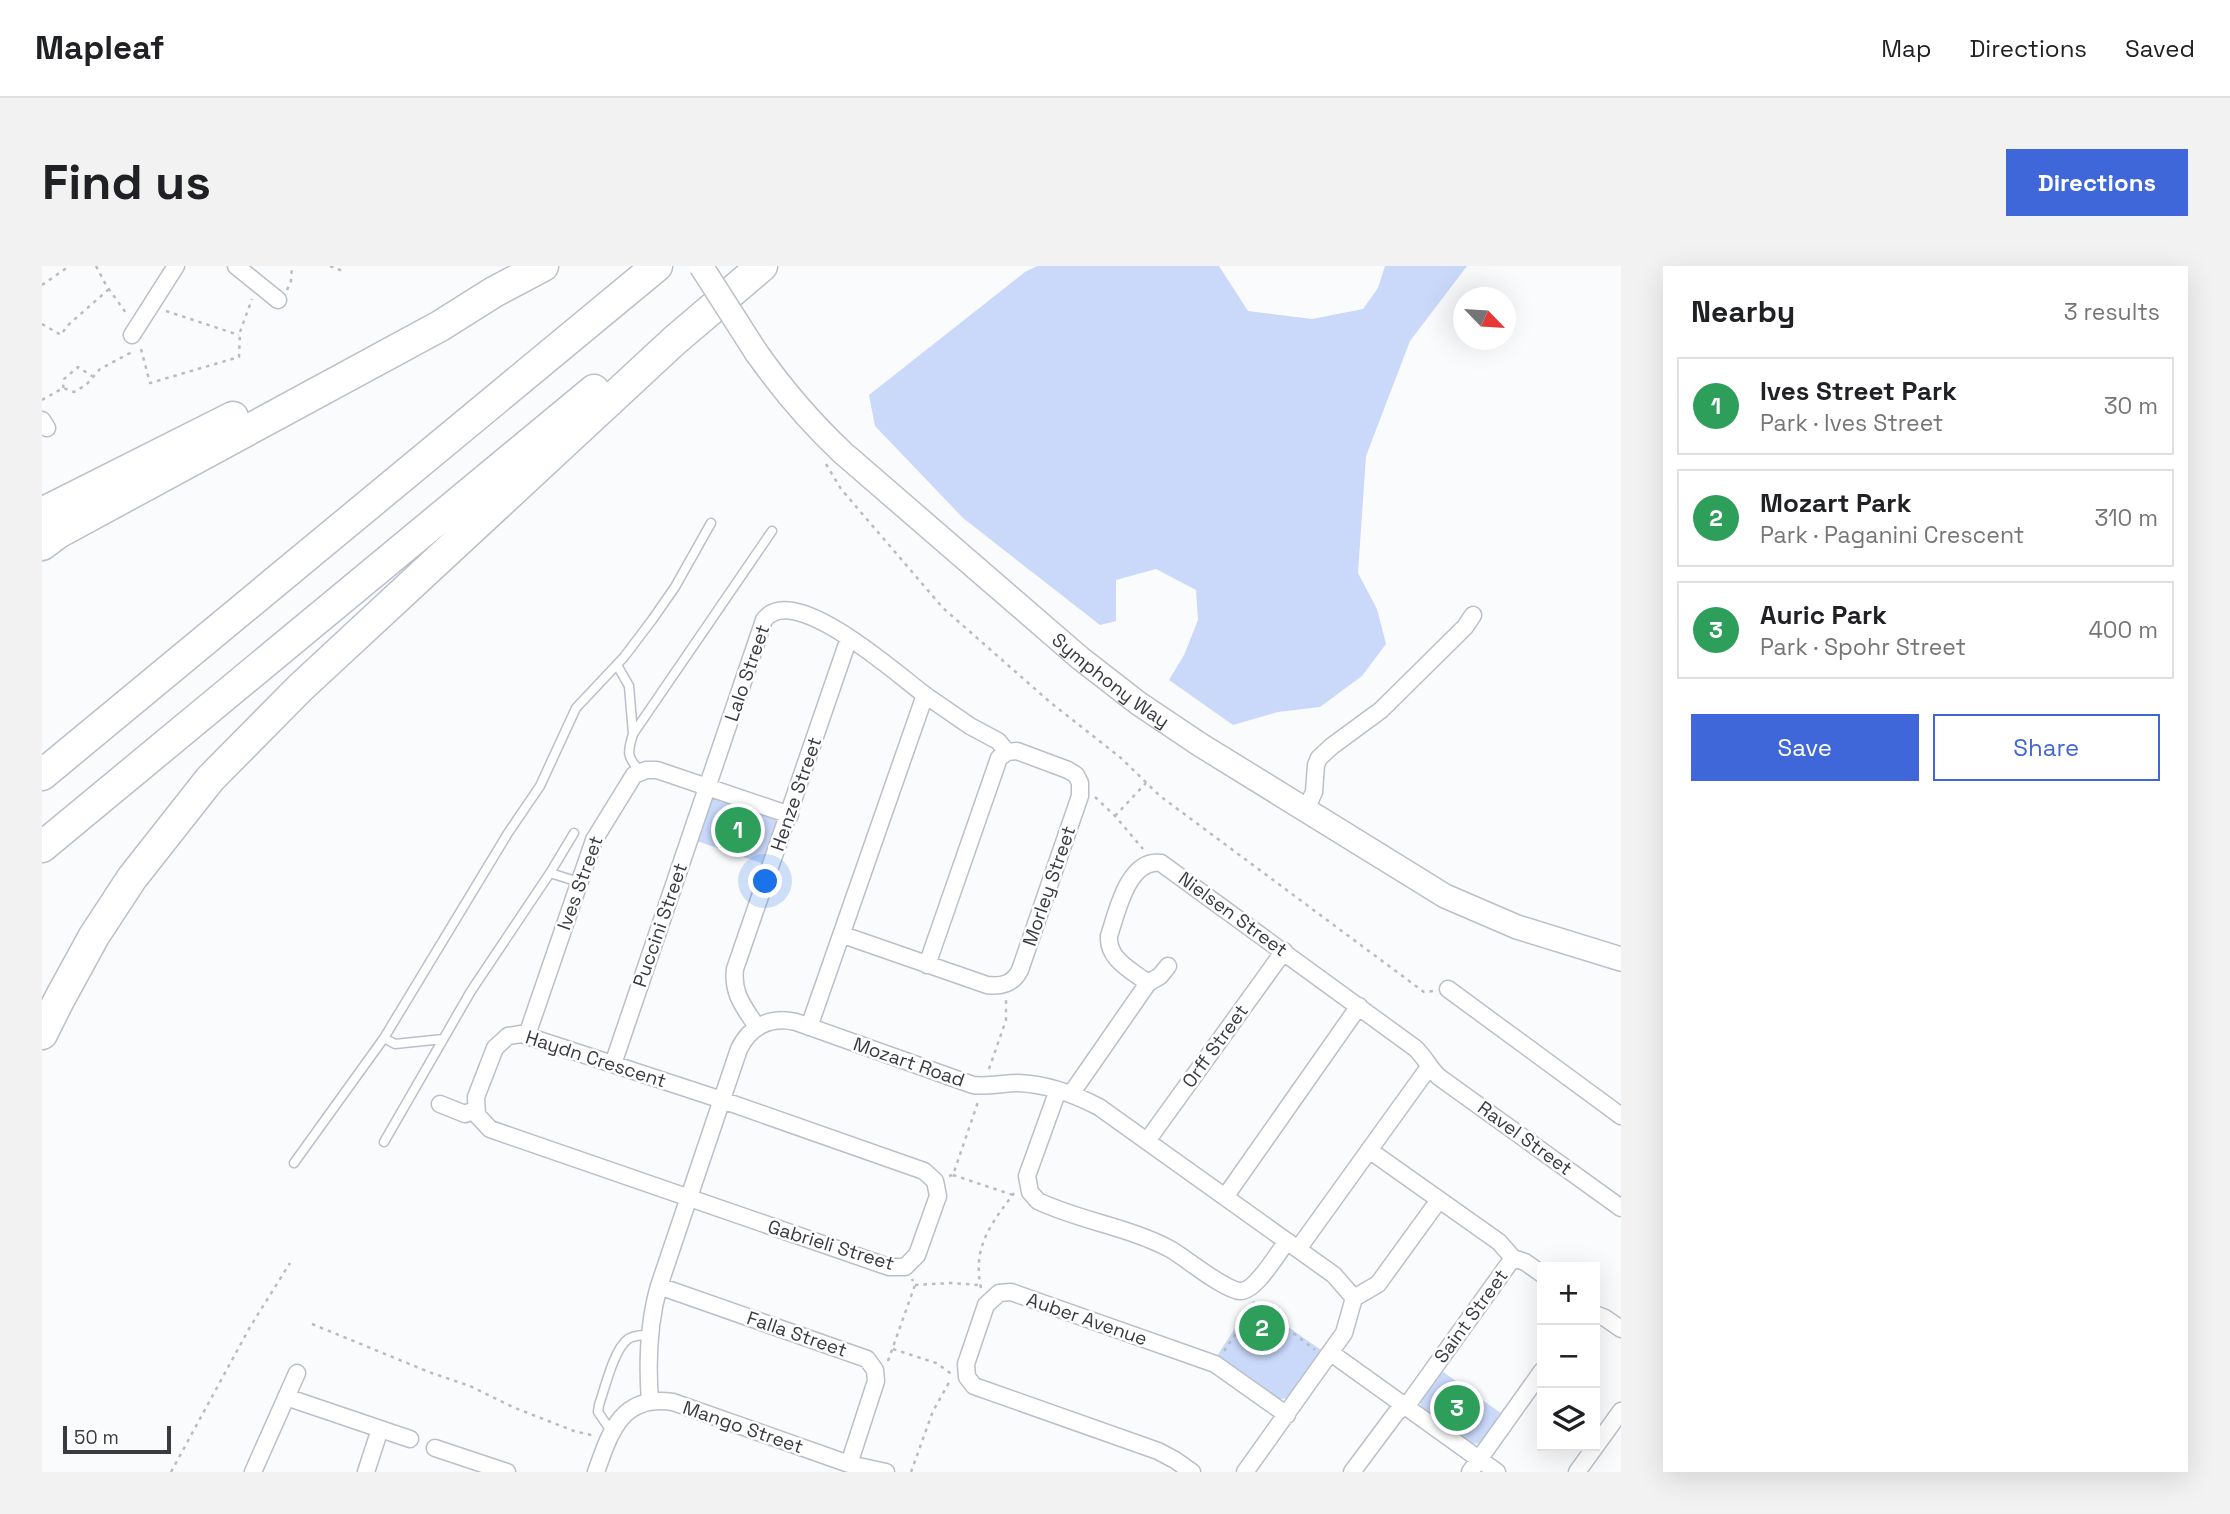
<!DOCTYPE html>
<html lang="en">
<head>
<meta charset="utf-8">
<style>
  body { margin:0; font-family:"Space Grotesk",sans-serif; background:#f2f2f2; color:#202124 }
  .controls { position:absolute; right:21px; bottom:21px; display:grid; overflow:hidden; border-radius:0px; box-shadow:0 7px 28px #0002 }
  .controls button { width:63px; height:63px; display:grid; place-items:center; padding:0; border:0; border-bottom:2px solid #e0e0e0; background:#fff; color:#202124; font:35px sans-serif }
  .compass { position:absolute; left:1411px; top:21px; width:63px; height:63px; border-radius:50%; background:#fff; box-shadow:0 7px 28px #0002; rotate:115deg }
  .scale { position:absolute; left:21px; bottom:18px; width:108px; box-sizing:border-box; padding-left:7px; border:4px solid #393b3f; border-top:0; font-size:19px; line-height:24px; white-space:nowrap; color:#393b3f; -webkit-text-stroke:5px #fff; paint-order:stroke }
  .you { position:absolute; left:724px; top:616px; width:24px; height:24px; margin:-18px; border:5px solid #fff; border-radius:50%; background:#1a73e8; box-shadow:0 0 0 10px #1a73e833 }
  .badge { display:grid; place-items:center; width:46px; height:46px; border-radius:50%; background:#3f67d9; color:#fff; font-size:23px; font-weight:700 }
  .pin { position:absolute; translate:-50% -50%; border:4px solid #fff; box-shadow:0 2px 7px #0006 }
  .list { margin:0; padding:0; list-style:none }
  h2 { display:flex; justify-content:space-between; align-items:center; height:91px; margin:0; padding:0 28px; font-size:30px }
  h2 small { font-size:23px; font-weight:400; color:#757577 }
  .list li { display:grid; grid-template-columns:46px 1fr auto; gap:21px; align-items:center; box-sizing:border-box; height:98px; margin:0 14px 14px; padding:0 14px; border:2px solid #e0e0e0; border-radius:0px }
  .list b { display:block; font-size:26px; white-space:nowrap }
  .list p { margin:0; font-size:23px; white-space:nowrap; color:#757577 }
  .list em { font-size:23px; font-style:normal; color:#757577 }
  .actions { display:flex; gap:14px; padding:21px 28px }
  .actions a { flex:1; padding:16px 0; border:2px solid #3f67d9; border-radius:0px; text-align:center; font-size:24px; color:#3f67d9 }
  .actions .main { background:#3f67d9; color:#fff }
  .icon { flex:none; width:38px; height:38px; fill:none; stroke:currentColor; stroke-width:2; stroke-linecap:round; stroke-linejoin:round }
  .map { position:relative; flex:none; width:1579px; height:1206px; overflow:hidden; border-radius:0px }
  header { display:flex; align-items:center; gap:42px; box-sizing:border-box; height:98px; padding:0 35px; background:#fff; border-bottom:2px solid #e0e0e0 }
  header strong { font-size:33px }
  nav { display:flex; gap:38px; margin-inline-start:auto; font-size:24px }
  .intro { display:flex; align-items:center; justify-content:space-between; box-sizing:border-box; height:168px; padding:0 42px }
  h1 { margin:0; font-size:49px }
  .button { padding:18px 32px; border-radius:0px; background:#3f67d9; color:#fff; font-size:24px; font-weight:700 }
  main { display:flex; gap:42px; padding:0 42px }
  aside { flex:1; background:#fff; border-radius:0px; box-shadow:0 7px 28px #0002 }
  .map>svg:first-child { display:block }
</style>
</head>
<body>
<header>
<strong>Mapleaf</strong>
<nav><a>Map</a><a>Directions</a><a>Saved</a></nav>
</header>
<div class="intro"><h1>Find us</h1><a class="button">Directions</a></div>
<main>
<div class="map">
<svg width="1579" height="1206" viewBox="0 0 1579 1206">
  <rect width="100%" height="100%" fill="#fafbfd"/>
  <!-- green -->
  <path fill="#cad9fa" d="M 995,0 L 1177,0 L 1206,45 L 1270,53 L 1321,43 L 1336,22 L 1343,0 L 1425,0 L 1368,75 L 1324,190 L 1316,307 L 1335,343 L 1344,378 L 1320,410 L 1278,441 L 1236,446 L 1191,459 L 1127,414 L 1142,389 L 1156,354 L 1154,324 L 1114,303 L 1074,314 L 1074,355 L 1058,359 L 921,252 L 833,160 L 827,129 L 983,6 Z
    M 678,531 L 732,551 L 736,558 L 725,599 L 652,574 L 668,535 Z
    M 1210,1036 L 1282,1086 L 1247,1132 L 1234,1134 L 1173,1093 Z
    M 1397,1103 L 1463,1150 L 1440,1177 L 1427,1178 L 1380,1144 L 1378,1133 Z"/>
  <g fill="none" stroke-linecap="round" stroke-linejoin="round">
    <!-- lane casing -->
    <g stroke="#babfc9" stroke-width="11">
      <path id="lane" d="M 575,399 L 587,420 L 591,468
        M 598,505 C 585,491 585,487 591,468 L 730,265
        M 508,607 L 537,616
        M 342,772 L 353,778 L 401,773
        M 342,876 L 429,725 L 508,607 L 532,567
        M 252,897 L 342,772 L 466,567 L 498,520 L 534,442 L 582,391 L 610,354 L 633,321 L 669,257
        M 569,1165 L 556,1146 L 557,1139 C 563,1122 572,1083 586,1073 C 593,1069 600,1069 608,1069"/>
    </g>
    <!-- street casing -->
    <g stroke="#babfc9" stroke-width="19">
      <path id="street" d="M 194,0 L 236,34
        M 90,69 L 134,0
        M 0,154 L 5,162
        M 883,429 L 928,460 L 956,475 L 965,486
        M 1263,545 L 1272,526 L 1274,499 L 1277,492 L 1290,480 L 1339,444 L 1423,361 L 1431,349
        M 801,669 L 945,719 C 960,721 971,718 978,704 L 1038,530 L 1038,517 L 1034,509 L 1026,504 L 975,485 L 965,486 L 957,492 L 885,699
        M 1106,717 L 1118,710 L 1126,700
        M 1406,723 L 1579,850
        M 715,761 C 702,741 690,728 693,703 L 807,372
        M 479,768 L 680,834 L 882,905 L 893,915 L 896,930 L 875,989 L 863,1001 L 847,1001 L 448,863 L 435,849 L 434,831 L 453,782 L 466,770 Z
        M 485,769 L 552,574 L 592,509 L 604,504 L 615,504 L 748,549
        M 571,798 L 722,354 C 751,314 856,409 883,429 L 767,761
        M 1016,824 L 985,910 L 988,926 L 996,935 C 1038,955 1087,961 1128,983 C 1144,992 1182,1024 1198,1025 C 1213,1026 1236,987 1245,975
        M 1029,828 L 1106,717 C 1090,705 1065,693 1067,670 C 1075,646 1086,592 1119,597 L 1373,782 C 1383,791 1387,802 1397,811 L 1579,942
        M 398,838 L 423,848 L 434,843
        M 1105,875 L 1242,685
        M 1327,884 L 1457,976 L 1471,992 L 1483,996 L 1500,1008
        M 1183,931 L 1317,740
        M 1256,983 L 1387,801
        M 617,1020 L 825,1093 L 833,1104 L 834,1115 L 807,1198
        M 1312,1032 L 1336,1018 L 1397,934
        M 1553,1048 L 1563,1052 L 1579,1063
        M 1289,1087 L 1455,1206
        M 244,1131 L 368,1173
        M 608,1136 C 605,1096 606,1058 617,1020 L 697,783 C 708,760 729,750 754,756 L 931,819 C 947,821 961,817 976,817 C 1005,818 1032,828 1057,841 L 1292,1009 L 1312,1032
        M 393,1182 L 465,1206
        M 211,1206 L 255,1107
        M 324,1206 L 338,1163
        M 554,1206 C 568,1167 579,1128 631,1136 L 807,1198 L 844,1206
        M 1150,1206 L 1133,1194 L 1116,1185 L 932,1120 L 925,1111 L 924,1098 L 944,1039 L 957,1027 L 969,1026 L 1173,1098 L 1245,1149
        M 1203,1206 L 1302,1067 L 1312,1032
        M 1310,1206 L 1354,1147 L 1369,1134 L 1471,992
        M 1428,1206 L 1500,1105
        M 1535,1206 L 1579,1145"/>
    </g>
    <!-- secondary casing -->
    <g stroke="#babfc9" stroke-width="26">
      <g id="secondary">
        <path id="s1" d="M 714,86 C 740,123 768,156 801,187 L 1038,392 L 1096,437 L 1157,478 L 1403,630 L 1475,661 L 1579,693"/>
      </g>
    </g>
    <!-- highway casing -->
    <g stroke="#babfc9" stroke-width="33">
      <path id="highway" d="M 0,247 L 191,151
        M 0,279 L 16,267 L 398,60 L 452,26 L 501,0
        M 0,509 L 615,0
        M 0,581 L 552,124
        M 0,768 L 17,734 L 52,670 L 90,612 L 168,513 L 258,422 L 632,75 L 720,0"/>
    </g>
    <!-- path -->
    <path stroke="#babcbe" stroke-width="2.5" stroke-dasharray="3.5 5" stroke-linecap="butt" d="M 54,0 L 64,19 L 84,47
      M 288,0 L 298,4 L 301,0
      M 0,19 L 26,1
      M 245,24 L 249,15 L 250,0
      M 124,45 L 197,69
      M 0,58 L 19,69 L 25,60 L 67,23
      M 99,83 L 108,117 L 197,91 L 198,66 L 210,33
      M 21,122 L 22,113 L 36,101 L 50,110
      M 0,134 L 21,122 L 32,126 L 44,119 L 58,103 L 88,87 L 90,84
      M 784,198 L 799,223 L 901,342 L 1009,437 L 1079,492 L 1118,530 L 1382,726 L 1392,725
      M 1053,531 L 1073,550 L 1101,583
      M 1073,550 L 1104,517
      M 947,803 L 964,754 L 964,733
      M 911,909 L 971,929
      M 907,910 L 911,909 L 937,833
      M 873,1019 L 909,1017 L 936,1019
      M 939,1022 C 930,981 949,958 972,927
      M 1211,1036 L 1273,1084
      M 270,1058 L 387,1106 L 428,1120 L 473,1142 L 532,1165 L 553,1170
      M 851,1083 L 894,1097 L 911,1109
      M 1182,1085 L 1214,1038
      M 846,1095 L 873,1019 L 870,1013
      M 129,1206 L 208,1061 L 248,997
      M 869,1206 L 891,1145 L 909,1113"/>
    <!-- lane -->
    <use href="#lane" stroke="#fff" stroke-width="8"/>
    <!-- street -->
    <use href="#street" stroke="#fff" stroke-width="16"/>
    <!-- secondary -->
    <use href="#secondary" stroke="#fff" stroke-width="23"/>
    <!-- highway -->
    <use href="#highway" stroke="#fff" stroke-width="30"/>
    <!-- secondary-bridge casing -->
    <g stroke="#babfc9" stroke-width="26" stroke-linecap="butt">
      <path id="secondary-bridge" d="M 659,0 L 714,86"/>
    </g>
    <!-- secondary-bridge -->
    <use href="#secondary-bridge" stroke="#fff" stroke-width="23"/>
  </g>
  <g text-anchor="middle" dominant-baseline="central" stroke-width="5" stroke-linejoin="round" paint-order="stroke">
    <!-- street labels -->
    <g font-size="19" fill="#393b3f" stroke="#fff">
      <text transform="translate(705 407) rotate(-71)">Lalo Street</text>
      <text stroke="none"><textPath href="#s1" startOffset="485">Symphony Way</textPath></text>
      <text transform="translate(754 528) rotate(-71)">Henze Street</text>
      <text transform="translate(538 617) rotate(-70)">Ives Street</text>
      <text transform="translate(1007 620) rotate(-71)">Morley Street</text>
      <text transform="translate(1191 648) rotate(36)">Nielsen Street</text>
      <text transform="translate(618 659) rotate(-71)">Puccini Street</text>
      <text transform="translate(1173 780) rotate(-54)">Orff Street</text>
      <text transform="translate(554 793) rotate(18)">Haydn Crescent</text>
      <text transform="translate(867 796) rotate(19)">Mozart Road</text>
      <text transform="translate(1483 872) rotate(36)">Ravel Street</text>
      <text transform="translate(789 979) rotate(17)">Gabrieli Street</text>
      <text transform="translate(1429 1050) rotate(-54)">Saint Street</text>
      <text transform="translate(1045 1053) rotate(19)">Auber Avenue</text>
      <text transform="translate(755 1068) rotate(19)">Falla Street</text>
      <text transform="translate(701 1161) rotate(19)">Mango Street</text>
    </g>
  </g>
</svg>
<div class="controls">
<button>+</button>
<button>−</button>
<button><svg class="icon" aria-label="layers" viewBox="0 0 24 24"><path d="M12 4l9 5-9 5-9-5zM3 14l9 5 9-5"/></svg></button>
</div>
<svg class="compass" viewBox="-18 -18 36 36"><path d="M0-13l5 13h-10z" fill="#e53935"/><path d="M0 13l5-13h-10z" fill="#757577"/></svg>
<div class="scale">50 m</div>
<div class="you"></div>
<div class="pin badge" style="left:696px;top:564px;background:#2e9e5b">1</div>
<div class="pin badge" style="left:1220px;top:1062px;background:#2e9e5b">2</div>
<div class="pin badge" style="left:1415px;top:1142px;background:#2e9e5b">3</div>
</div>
<aside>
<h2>Nearby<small>3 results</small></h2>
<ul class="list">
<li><span class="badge" style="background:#2e9e5b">1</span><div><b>Ives Street Park</b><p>Park · Ives Street</p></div><em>30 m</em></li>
<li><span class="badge" style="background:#2e9e5b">2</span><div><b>Mozart Park</b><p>Park · Paganini Crescent</p></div><em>310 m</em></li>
<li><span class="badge" style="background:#2e9e5b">3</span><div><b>Auric Park</b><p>Park · Spohr Street</p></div><em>400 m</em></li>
</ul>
<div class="actions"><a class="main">Save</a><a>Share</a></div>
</aside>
</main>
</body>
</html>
